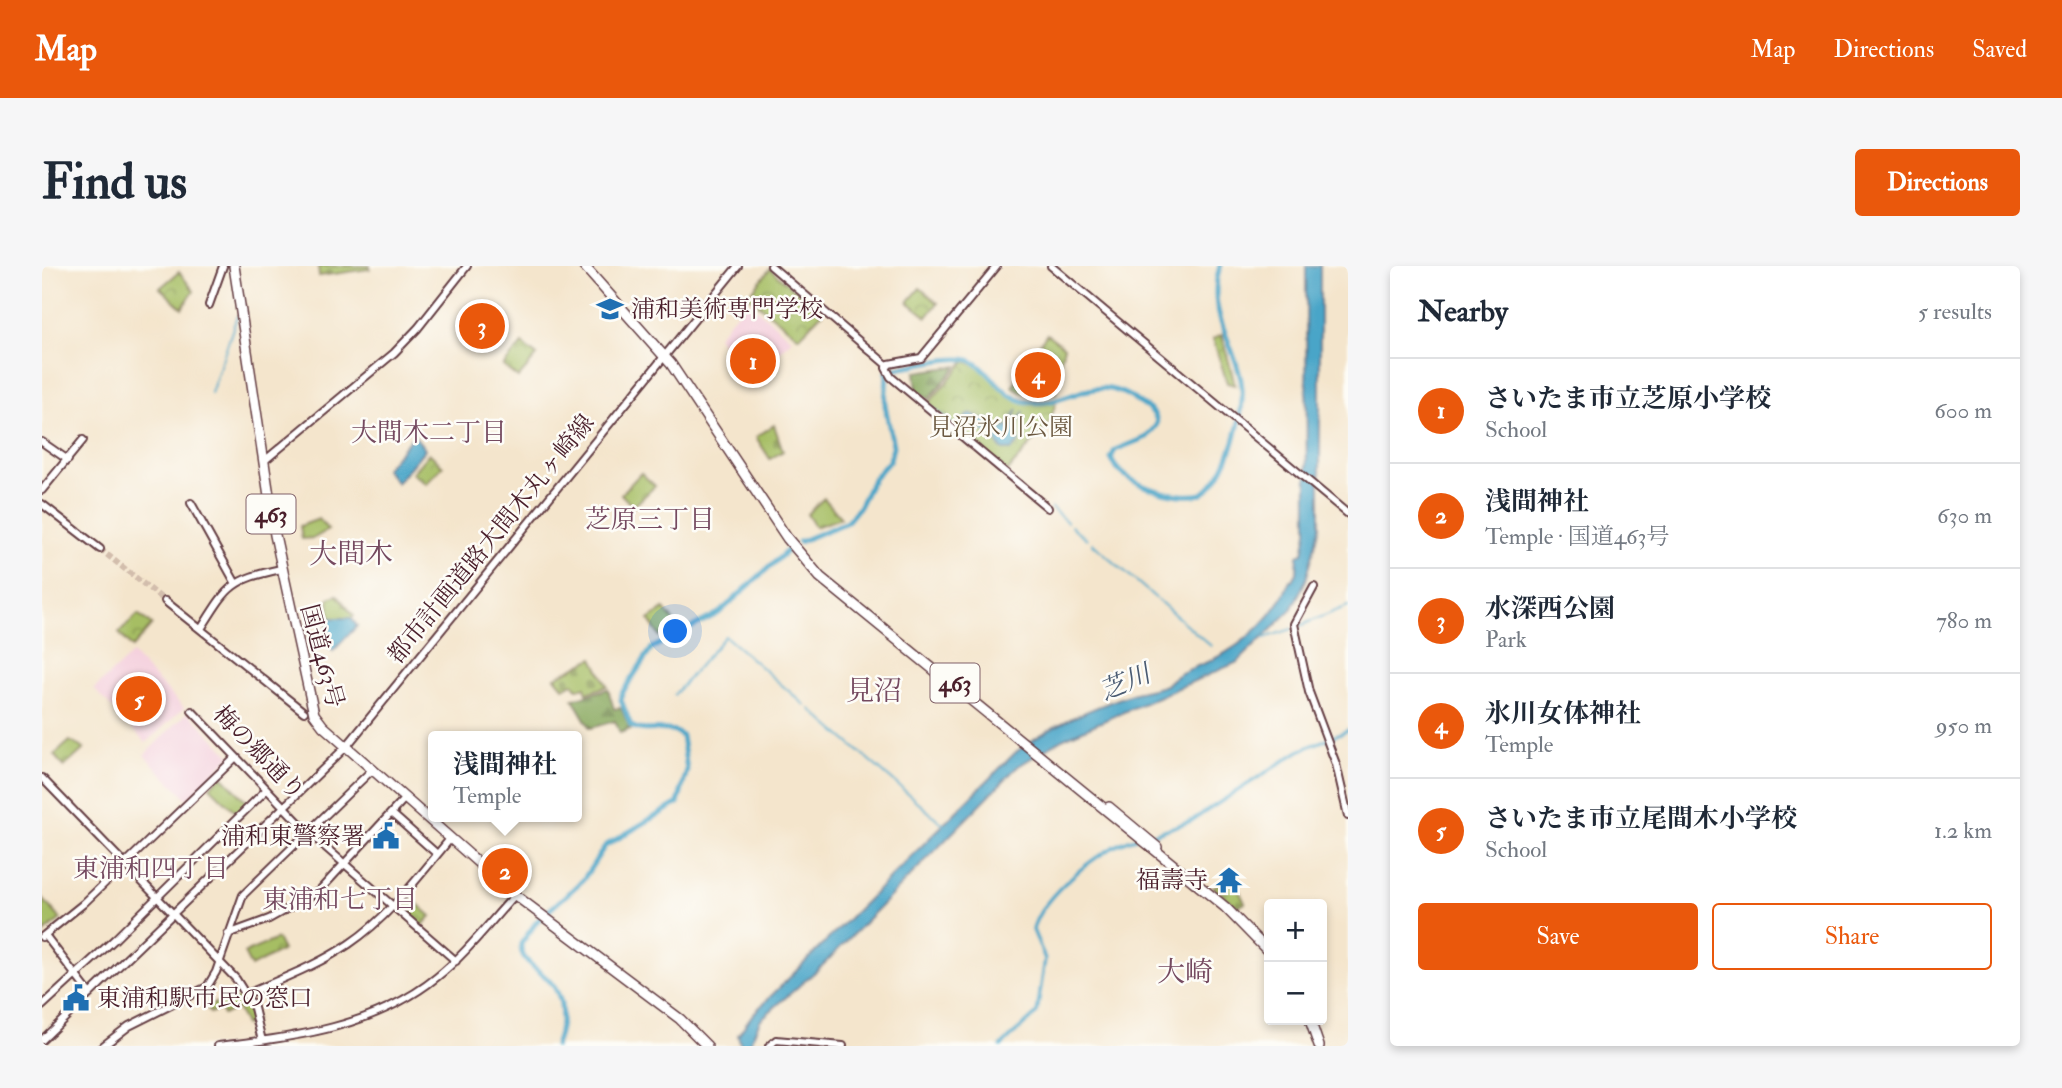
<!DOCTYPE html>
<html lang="en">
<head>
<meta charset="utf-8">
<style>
  body { margin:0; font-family:"IM FELL Double Pica","Noto Serif JP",serif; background:#f6f6f7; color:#1f2937 }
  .controls { position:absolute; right:21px; bottom:21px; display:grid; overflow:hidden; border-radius:7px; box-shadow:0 4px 10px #0003 }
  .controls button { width:63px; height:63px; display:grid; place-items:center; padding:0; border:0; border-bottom:2px solid #e0e1e3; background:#fff; color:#1f2937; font:35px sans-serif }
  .you { position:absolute; left:634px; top:366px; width:24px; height:24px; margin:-18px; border:5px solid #fff; border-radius:50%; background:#1a73e8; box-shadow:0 0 0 10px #1a73e833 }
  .badge { display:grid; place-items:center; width:46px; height:46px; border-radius:50%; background:#ea580c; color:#fff; font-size:23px; font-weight:700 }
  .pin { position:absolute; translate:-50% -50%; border:4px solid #fff; box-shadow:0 2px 7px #0006 }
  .popup { position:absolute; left:386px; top:465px; width:154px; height:91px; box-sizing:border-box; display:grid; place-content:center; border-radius:7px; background:#fff; filter:drop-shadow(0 2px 5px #0005); font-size:23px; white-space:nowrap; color:#747a83 }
  .popup b { font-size:26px; color:#1f2937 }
  .popup::after { content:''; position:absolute; left:50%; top:100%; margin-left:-14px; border:14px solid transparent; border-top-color:#fff }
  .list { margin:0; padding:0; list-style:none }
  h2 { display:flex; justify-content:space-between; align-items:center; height:91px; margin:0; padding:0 28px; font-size:30px }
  h2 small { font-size:23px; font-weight:400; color:#747a83 }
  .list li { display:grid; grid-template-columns:46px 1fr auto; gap:21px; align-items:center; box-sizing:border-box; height:105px; padding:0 28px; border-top:2px solid #e0e1e3 }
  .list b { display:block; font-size:26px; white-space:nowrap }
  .list p { margin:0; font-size:23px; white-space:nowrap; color:#747a83 }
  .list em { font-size:23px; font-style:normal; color:#747a83 }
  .actions { display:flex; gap:14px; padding:21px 28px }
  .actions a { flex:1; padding:16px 0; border:2px solid #ea580c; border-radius:7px; text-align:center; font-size:24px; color:#ea580c }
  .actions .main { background:#ea580c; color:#fff }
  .map { position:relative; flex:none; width:1306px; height:780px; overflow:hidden; border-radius:7px }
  header { display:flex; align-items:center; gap:42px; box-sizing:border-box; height:98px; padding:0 35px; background:#ea580c; color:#fff }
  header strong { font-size:33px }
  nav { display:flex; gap:38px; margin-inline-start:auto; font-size:24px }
  .intro { display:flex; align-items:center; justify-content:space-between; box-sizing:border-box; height:168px; padding:0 42px }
  h1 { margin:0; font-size:49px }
  .button { padding:18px 32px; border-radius:7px; background:#ea580c; color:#fff; font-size:24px; font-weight:700 }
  main { display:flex; gap:42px; padding:0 42px }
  aside { flex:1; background:#fff; border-radius:7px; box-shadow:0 4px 10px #0003 }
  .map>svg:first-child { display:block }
</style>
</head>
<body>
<header>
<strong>Map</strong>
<nav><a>Map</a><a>Directions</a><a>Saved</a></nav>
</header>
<div class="intro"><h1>Find us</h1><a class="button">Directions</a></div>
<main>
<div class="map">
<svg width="1306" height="780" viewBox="0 0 1306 780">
  <defs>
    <pattern id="forest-firs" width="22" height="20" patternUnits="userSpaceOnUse" patternTransform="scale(1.75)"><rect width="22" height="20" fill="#84a559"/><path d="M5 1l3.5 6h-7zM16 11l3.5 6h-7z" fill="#6e864a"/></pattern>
    <pattern id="cemetery-stones" width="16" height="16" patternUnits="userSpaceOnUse" patternTransform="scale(1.75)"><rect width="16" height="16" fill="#a6be63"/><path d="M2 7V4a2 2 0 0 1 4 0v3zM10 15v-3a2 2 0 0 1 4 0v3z" fill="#899a52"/></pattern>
    <pattern id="park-crowns" width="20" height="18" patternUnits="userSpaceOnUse" patternTransform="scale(1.75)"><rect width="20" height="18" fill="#a6be63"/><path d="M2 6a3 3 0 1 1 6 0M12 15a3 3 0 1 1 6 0" fill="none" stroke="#899a52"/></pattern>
  </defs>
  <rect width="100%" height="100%" fill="#fdfcf7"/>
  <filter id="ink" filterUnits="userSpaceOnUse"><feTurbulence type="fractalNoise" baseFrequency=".0143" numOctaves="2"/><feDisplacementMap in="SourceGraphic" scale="14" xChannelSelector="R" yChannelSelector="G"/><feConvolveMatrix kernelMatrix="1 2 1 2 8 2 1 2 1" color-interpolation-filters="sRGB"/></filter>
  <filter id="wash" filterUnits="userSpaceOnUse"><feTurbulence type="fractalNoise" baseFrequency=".00686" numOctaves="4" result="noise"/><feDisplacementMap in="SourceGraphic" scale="28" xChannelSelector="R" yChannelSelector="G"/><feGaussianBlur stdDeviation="1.57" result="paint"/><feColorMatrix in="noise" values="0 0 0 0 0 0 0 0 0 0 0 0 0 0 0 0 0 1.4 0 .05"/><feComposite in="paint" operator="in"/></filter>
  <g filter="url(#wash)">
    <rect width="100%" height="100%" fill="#f4e5cc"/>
    <!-- built -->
    <path fill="#f4cfdd" d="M 705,35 L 750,73 L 708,117 L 675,70 Z
      M 90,388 L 142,442 L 104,477 L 52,423 Z
      M 146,446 L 189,490 L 145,533 L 102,489 Z"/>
    <!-- forest -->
    <path fill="url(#forest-firs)" stroke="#676242" stroke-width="2" d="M 991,85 L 1018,98 L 1014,127 C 997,130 984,131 970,121 Z
      M 915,100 L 887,133 L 875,125 L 873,106 Z
      M 566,423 L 572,443 L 579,442 L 589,463 L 578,467 L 573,455 L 548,462 L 531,433 Z"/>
    <!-- cemetery -->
    <path fill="url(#cemetery-stones)" stroke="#786e47" stroke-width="2" d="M 276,0 L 328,0 L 328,3 L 277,10 Z
      M 732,159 L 741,185 L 728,193 L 714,171 Z
      M 551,392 L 565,420 L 545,427 L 543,421 L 535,423 L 531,417 L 522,422 L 513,411 Z
      M 1181,615 L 1183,619 L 1194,618 L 1203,637 L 1196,641 L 1171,621 Z
      M 188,730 L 191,735 L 202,730 L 213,754 L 203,759 L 195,742 L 181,749 L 178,743 L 168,747 L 165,741 Z"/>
    <!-- park -->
    <path fill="url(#park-crowns)" stroke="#786e47" stroke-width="2" d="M 728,3 L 780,47 L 757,71 L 706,30 Z
      M 137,6 L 152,25 L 140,42 L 118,22 Z
      M 878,22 L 896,37 L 885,51 L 866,36 Z
      M 431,42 L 436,44 L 437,49 L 451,45 L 452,55 L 457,61 L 442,80 L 421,54 Z
      M 1005,68 L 1022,81 L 1018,96 L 994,82 Z
      M 1180,69 L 1193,119 L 1185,117 L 1171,73 Z
      M 480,78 L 495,90 L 476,112 L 461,100 Z
      M 923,95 C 963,106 952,147 1014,136 L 1008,156 L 965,206 L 886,138 Z
      M 387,187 L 401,200 L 384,218 L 370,207 Z
      M 599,207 L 613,220 L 591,241 L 579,228 Z
      M 782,232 L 799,252 L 773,261 L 765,248 Z
      M 277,253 L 286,264 L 272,272 L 260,273 L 258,260 Z
      M 295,329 L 312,350 L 310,352 L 288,352 L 287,332 Z
      M 622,343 L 637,362 L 618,371 L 607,354 Z
      M 96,348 L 110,359 L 90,382 L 77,367 Z
      M 28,475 L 42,483 L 22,501 L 12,489 Z
      M 179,509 L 206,537 L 196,548 L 168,521 Z
      M 364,628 L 389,650 L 379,661 L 355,640 Z
      M 0,632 L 19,653 L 0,668 Z
      M 235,673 L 241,684 L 209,701 L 202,687 Z"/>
    <!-- water -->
    <path fill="#4aa5c8" stroke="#4a627a" stroke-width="2" d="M 1264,0 L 1278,0 L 1278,260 L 1264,314 L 1249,344 L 1196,396 L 1020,473 L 975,501 L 782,698 L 718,754 L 709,774 L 709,780 L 699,780 L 696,769 L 711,748 L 974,486 C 1007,460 1048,443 1087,429 C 1099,424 1111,424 1124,419 C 1136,405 1153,402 1170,394 C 1203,378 1236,349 1248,314 L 1251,314 L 1255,307 L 1256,289 L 1261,287 L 1265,266 Z
      M 976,143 L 967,163 L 970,164 L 982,145 L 976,160 L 977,176 L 970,184 L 961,184 L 955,178 L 954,167 L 966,160 Z
      M 930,148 L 941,154 L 950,153 L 952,158 L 946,165 L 947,168 L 922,154 L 924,150 Z
      M 372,169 L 383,183 L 355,217 L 343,203 Z
      M 287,352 L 309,352 L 315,360 L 291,385 L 283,377 Z"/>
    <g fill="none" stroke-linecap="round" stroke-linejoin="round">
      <!-- stream -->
      <path stroke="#4aa5c8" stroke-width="2" d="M 854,112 L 920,166
        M 169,127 L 195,50
        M 1009,242 L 1025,256
        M 1029,260 L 1045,273
        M 1050,277 L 1169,380
        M 1255,361 L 1306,340
        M 1222,372 L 1250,363
        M 632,429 L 683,370 L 763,439
        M 768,443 L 902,559"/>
      <!-- canal -->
      <path stroke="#4aa5c8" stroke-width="3.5" d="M 1105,570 L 1149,555 L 1257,485 L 1306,464
        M 959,780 L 995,747 L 1003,693 L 991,664 C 996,632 1062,579 1094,572"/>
      <!-- river -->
      <path stroke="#4aa5c8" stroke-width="5" d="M 757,276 L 805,256 L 817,241 L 831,213 L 848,194 L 851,180 L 843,139 L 845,106 C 860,101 917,88 930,95 C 950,105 961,133 986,136 C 1031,142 1050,101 1099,138 C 1107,143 1115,147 1115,158 L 1105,171 L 1073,184 L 1069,192 C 1078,219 1134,234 1160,228 C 1187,209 1205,146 1199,114 C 1190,71 1164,46 1178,0
        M 513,780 C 540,704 476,710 479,678 L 495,655 L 541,614 L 563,580 L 636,537 L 645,504 L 640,470 C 624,457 605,469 589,460 L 579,434 L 580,427 L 610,382 L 677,347 L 748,282"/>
    </g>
  </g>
  <g filter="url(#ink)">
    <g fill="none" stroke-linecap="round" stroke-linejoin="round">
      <!-- secondary-tunnel -->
      <path stroke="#d2bdac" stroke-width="6" stroke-dasharray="6 3" stroke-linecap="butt" d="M 58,283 L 123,335"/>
      <!-- secondary casing -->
      <g stroke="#643d43" stroke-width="10">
        <path id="secondary" d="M 729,0 L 846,100
          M 955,0 L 879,92 L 847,98 L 844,102 L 849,111 L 1006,242
          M 1009,0 L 1306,248
          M 167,39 L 181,0
          M 0,176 L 26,194
          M 221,196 L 352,87 L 376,62 L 425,0
          M 0,224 L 41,174
          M 149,237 L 193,316
          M 0,238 L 58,283
          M 1272,321 L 1252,358 L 1267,426 L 1294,498 L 1306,550
          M 123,335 L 262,446
          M 159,363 C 186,320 188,314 239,303
          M 150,445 L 266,566 L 414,695
          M 0,512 L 194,713 L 212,742 L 220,775
          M 349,547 L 395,588
          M 186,668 L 227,653 L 277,625 L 363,532
          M 3,669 L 48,728
          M 0,671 L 41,638 L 194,491
          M 205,728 C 239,713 276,699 307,678 C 347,651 378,609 408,573
          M 0,740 L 74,672 L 225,523
          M 0,774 L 304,481 L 696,0
          M 61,780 L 87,760 L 165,721 L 174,706 L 201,629 L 330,504
          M 176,780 C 251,772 334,761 395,711 C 424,688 448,656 473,629
          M 727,780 L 734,774 L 801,780"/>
      </g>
      <!-- highway casing -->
      <g stroke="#643d43" stroke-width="12">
        <path id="highway" d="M 192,0 L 233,269 L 272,448 L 281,460 L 473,629 L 638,753 L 665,780
          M 542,0 L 629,98 L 745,272 L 778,311 L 1183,641 L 1227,686
          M 1067,541 L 1115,581
          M 1268,754 L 1277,780"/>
      </g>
      <!-- secondary -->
      <use href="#secondary" stroke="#fff" stroke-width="6"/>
      <!-- highway -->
      <use href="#highway" stroke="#fff" stroke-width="9"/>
    </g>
  </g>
  <!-- icons -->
  <defs>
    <g id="university-bare" transform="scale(2.1)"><path d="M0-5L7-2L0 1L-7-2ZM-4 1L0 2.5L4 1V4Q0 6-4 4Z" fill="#1f6fb2" stroke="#fdfcf7" stroke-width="2.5" paint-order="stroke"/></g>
    <g id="civic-bare" transform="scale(2.1)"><path d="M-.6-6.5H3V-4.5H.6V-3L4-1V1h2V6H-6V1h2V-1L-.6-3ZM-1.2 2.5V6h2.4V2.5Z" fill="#1f6fb2" stroke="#fdfcf7" stroke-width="2.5" paint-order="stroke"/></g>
    <g id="temple-bare" transform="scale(2.1)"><path d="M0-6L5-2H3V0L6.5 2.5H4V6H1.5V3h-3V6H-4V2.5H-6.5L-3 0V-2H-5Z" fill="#1f6fb2" stroke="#fdfcf7" stroke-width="2.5" paint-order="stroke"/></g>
  </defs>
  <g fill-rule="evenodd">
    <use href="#university-bare" x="568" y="43"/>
    <use href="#civic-bare" x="344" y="570"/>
    <use href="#temple-bare" x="1187" y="614"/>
    <use href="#civic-bare" x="34" y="732"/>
  </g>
  <g text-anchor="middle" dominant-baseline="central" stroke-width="5" stroke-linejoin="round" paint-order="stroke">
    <!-- shield labels -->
    <g fill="#fdfcf7" stroke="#806168" stroke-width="2">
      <rect x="204.5" y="228.5" width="49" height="39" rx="5"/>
      <rect x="888.5" y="397.5" width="49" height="39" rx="5"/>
    </g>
    <g font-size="23" font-weight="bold" fill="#4a1f2b">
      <text x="229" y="248">463</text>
      <text x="913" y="417">463</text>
    </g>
    <!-- poi labels -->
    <g font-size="24" fill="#4a1f2b" stroke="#fdfcf7" text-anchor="start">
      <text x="589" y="43">浦和美術専門学校</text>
      <text x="323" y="570" text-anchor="end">浦和東警察署</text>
      <text x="1166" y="614" text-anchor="end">福壽寺</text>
      <text x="55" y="732">東浦和駅市民の窓口</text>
    </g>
    <!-- park labels -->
    <g font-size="24" fill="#6a573f" stroke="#fdfcf7">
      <text x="959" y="161">見沼氷川公園</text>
    </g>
    <!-- street labels -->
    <g font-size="24" fill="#4a1f2b" stroke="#fdfcf7">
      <text transform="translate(449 273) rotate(-51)">都市計画道路大間木丸ヶ崎線</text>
      <text transform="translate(280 390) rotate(75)">国道463号</text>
      <text transform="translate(217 487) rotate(46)">梅の郷通り</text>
    </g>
    <!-- neighbourhood labels -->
    <g font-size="26" fill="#754a60" stroke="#fdfcf7">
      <text x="387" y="167">大間木二丁目</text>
      <text x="608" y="254">芝原三丁目</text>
      <text x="109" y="603">東浦和四丁目</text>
      <text x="298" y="634">東浦和七丁目</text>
    </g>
    <!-- water labels -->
    <g font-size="26" font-style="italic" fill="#4a5b72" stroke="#fdfcf7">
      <text transform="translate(1083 417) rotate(-23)">芝川</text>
    </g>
    <!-- quarter labels -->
    <g font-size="28" fill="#754a60" stroke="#fdfcf7">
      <text x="309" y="288">大間木</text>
      <text x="832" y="425">見沼</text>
      <text x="1143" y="706">大崎</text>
    </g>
  </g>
</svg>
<div class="controls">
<button>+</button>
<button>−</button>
</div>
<div class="you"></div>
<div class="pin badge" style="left:711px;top:95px">1</div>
<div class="pin badge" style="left:463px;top:605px">2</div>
<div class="popup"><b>浅間神社</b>Temple</div>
<div class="pin badge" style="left:440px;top:60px">3</div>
<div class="pin badge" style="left:996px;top:109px">4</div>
<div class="pin badge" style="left:97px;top:433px">5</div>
</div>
<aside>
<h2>Nearby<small>5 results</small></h2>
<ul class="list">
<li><span class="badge">1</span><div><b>さいたま市立芝原小学校</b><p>School</p></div><em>600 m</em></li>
<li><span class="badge">2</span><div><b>浅間神社</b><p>Temple · 国道463号</p></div><em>630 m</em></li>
<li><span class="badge">3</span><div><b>水深西公園</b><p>Park</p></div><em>780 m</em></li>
<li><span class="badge">4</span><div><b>氷川女体神社</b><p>Temple</p></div><em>950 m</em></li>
<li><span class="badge">5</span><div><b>さいたま市立尾間木小学校</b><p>School</p></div><em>1.2 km</em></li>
</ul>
<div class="actions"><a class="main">Save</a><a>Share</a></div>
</aside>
</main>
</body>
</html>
